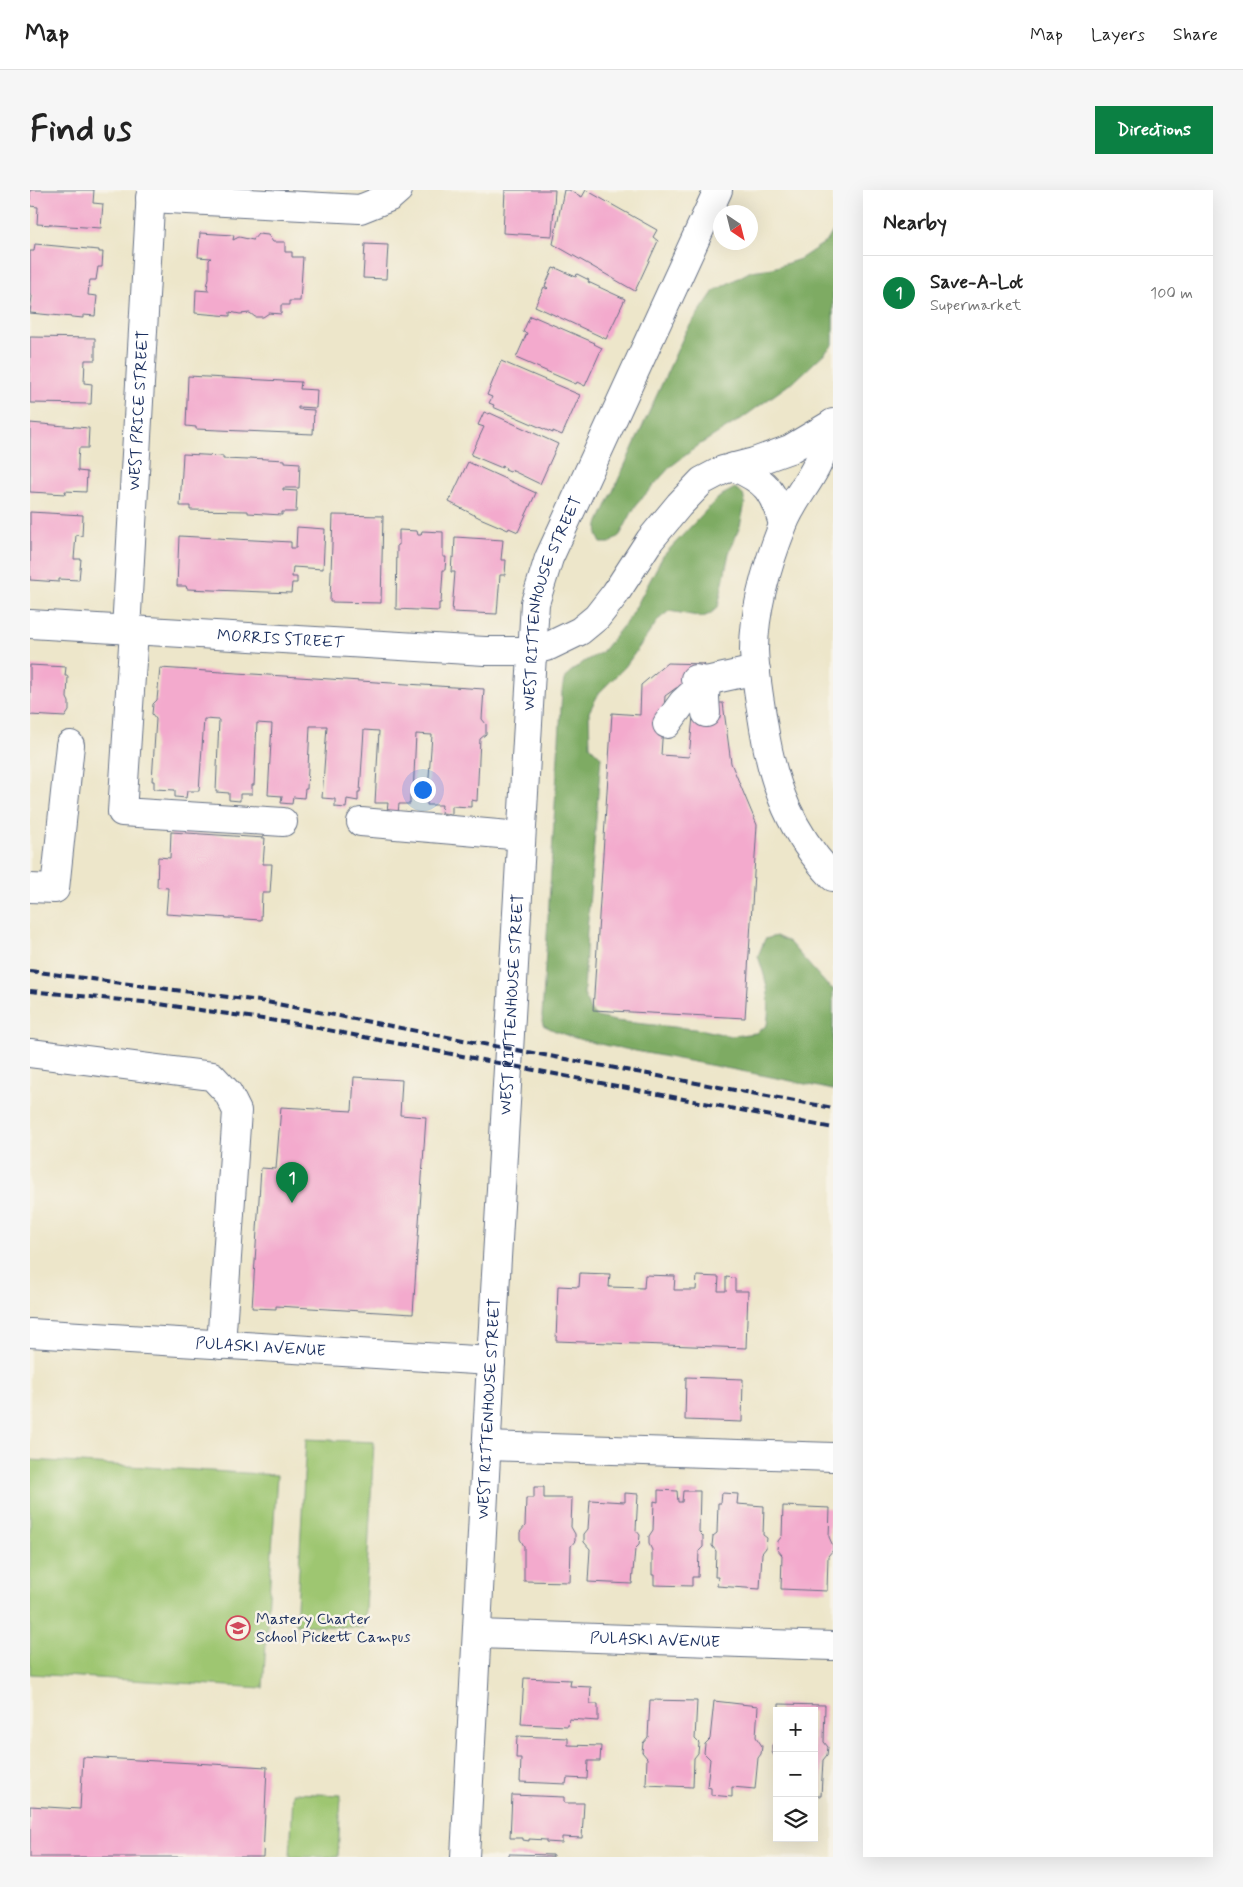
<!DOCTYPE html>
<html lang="en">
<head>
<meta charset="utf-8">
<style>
  body { margin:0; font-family:Mynerve,sans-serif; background:#f6f6f6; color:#222 }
  .controls { position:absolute; right:15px; bottom:15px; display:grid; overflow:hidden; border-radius:0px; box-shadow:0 5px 20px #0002 }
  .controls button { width:45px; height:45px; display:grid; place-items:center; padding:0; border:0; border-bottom:1px solid #e0e0e0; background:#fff; color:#222; font:25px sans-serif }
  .compass { position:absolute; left:683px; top:15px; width:45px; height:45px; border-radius:50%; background:#fff; box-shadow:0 5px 20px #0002; rotate:145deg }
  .you { position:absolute; left:392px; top:599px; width:18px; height:18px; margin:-12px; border:4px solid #fff; border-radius:50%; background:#1a73e8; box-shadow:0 0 0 8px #1a73e833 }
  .badge { display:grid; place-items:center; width:32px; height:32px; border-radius:50%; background:#0b8043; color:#fff; font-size:16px; font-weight:700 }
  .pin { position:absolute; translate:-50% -41px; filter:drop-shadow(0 1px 2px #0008) }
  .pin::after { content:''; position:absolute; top:26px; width:18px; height:15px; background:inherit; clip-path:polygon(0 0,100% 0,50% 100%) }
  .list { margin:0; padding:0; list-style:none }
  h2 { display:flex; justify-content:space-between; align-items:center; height:65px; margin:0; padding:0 20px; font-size:21px }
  h2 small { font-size:16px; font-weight:400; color:#767676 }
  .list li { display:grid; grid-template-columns:32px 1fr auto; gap:15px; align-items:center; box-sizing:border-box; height:75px; padding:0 20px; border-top:1px solid #e0e0e0 }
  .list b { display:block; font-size:19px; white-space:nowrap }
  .list p { margin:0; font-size:16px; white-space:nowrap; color:#767676 }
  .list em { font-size:16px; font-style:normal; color:#767676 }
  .icon { flex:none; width:28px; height:28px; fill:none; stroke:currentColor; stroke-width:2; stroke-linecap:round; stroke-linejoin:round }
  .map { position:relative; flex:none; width:803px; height:1667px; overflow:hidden; border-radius:0px }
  header { display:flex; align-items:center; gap:30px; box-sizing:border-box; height:70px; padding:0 25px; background:#fff; border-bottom:1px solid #e0e0e0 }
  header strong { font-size:24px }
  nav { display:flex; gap:28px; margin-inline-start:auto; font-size:18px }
  .intro { display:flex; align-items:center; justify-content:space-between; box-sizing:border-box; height:120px; padding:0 30px }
  h1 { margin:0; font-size:35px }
  .button { padding:12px 22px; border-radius:0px; background:#0b8043; color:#fff; font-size:18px; font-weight:700 }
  main { display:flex; gap:30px; padding:0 30px }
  aside { flex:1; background:#fff; border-radius:0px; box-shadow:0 5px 20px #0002 }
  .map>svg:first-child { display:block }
</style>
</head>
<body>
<header>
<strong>Map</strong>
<nav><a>Map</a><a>Layers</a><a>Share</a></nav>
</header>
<div class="intro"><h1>Find us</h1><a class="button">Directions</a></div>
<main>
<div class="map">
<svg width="803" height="1667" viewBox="0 0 803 1667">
  <rect width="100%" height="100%" fill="#f7f3e8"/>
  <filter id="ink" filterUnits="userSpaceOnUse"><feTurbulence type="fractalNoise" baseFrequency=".02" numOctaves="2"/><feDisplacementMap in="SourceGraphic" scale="10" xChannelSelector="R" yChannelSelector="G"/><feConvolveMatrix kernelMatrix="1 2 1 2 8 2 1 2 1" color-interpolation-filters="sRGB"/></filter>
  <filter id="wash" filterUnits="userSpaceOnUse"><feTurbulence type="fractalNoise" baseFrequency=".0096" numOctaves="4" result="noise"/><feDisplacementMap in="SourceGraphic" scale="20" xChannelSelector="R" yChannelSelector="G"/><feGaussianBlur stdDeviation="1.12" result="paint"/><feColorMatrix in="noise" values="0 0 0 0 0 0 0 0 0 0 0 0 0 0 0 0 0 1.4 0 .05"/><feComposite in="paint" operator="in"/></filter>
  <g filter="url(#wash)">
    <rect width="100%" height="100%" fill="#ede6ca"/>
    <!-- green -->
    <path fill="#9ec671" stroke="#5c7a68" d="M 276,1249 L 344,1252 L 334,1438 L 266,1435 Z
      M 0,1270 L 247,1285 L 233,1498 L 0,1484 Z
      M 263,1603 L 311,1605 L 308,1667 L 260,1667 Z"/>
    <!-- forest -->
    <path fill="#7eab63" stroke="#4c6d60" d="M 803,41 L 803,155 L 768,188 L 711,229 L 669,255 L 640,277 L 606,315 L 590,345 L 580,353 L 571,353 L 567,345 L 568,334 L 656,141 L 684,101 L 721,81 L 743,78 L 770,69 L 797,51 Z
      M 705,298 L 713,304 L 715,313 L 710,336 L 699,363 L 688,417 L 680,424 L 673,427 L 639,421 L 629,429 L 595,477 L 569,503 L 559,522 L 560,556 L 571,567 L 557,741 L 554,804 L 560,820 L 567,827 L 585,831 L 674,840 L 701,846 L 726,843 L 737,835 C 741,806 737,793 728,766 L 735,749 L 746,746 L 759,752 L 797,795 L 803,799 L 803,900 C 741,886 679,875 616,863 C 583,856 544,852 513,835 L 512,826 L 532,501 L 534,490 L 539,483 L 555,471 L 572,462 L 601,426 L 633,366 L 684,312 L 692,305 Z"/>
    <g id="blocks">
      <!-- building -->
      <path fill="#f3aacd" d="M 0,0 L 64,0 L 63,13 L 73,14 L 71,38 L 7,34 L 8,17 L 0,16 Z
        M 475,0 L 525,0 L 522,46 L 473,43 Z
        M 534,0 L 539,0 L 552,7 L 556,0 L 627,40 L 623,47 L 628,51 L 605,101 L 523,54 Z
        M 170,43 L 204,45 L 203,50 L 209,47 L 223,50 L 228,44 L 238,45 L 243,52 L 255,52 L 255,62 L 262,62 L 262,67 L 273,67 L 270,111 L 259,111 L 259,115 L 251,115 L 251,124 L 239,123 L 233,127 L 225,127 L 220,123 L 210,124 L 200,122 L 200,126 L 165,123 L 166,100 L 179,101 L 177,98 L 178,92 L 179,88 L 179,70 L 181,68 L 168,67 Z
        M 5,54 L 69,60 L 69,62 L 73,62 L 72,77 L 68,77 L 66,90 L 60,90 L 59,95 L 58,105 L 67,106 L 65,126 L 53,125 L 53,128 L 0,123 L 2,106 L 0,105 L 0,61 L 4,61 Z
        M 335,54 L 358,55 L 356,89 L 333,88 Z
        M 523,78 L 526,79 L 526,78 L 546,87 L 547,84 L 559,90 L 558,92 L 595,109 L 576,149 L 505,116 L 514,97 L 517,99 L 518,98 L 515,96 Z
        M 500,126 L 505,128 L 505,127 L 565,153 L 564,154 L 572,158 L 555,196 L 547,192 L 546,194 L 486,168 L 497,143 L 493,142 Z
        M 0,147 L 65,148 L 65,170 L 55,170 L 54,193 L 62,194 L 61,214 L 0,213 Z
        M 471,171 L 550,205 L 532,245 L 523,241 L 523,243 L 463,217 L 464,215 L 459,213 L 462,207 L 457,205 Z
        M 158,186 L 271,192 L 270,199 L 287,200 L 286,218 L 268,217 L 268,219 L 284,220 L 283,244 L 166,239 L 166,237 L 156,236 Z
        M 454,222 L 459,224 L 460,223 L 528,254 L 510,294 L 481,280 L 480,282 L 475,280 L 476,278 L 472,276 L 472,278 L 441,265 L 454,237 L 448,235 Z
        M 0,233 L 59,238 L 58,258 L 49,258 L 48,270 L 48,281 L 57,282 L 56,302 L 35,301 L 36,304 L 0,302 Z
        M 153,264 L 193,266 L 193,269 L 218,270 L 219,268 L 255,270 L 255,272 L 270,273 L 269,298 L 253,298 L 253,300 L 267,301 L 266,322 L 252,322 L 252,325 L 218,323 L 218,321 L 160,320 L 160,316 L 150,316 Z
        M 438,272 L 506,303 L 488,342 L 479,338 L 478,340 L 450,328 L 419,312 Z
        M 0,322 L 53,325 L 52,346 L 46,345 L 44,369 L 51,369 L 49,390 L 29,389 L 29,392 L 0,390 Z
        M 303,325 L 353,326 L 351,413 L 300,412 Z
        M 267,337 L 295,339 L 293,379 L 263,377 L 262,387 L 267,387 L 267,393 L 262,393 L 261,403 L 157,399 L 156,396 L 147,396 L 149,346 L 261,352 L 261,358 L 266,358 Z
        M 369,340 L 387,341 L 388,345 L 391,345 L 392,341 L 413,342 L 413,367 L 416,367 L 415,380 L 413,380 L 411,413 L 409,413 L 409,421 L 366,419 L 367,355 L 369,355 Z
        M 425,347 L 473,350 L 471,370 L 476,370 L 475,385 L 470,385 L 467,424 L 422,422 L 425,382 L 421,382 L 422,367 L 424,368 Z
        M 637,473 L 675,474 L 652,498 L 646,498 L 635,506 L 631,565 L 659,567 L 663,526 L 686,521 L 686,513 L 693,513 L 701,573 L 727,635 L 715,828 L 563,820 L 582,523 L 610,525 L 611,495 Z
        M 0,475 L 36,477 L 35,486 L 38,486 L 37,508 L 39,512 L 39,521 L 35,527 L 0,525 Z
        M 130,478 L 454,499 L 452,529 L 456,534 L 456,544 L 450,549 L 447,611 L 441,610 L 441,617 L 422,616 L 422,624 L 411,623 L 412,615 L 397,615 L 402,545 L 386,544 L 383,605 L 380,604 L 380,614 L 369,614 L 368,623 L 357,622 L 358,613 L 345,613 L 349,541 L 334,540 L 330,602 L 328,602 L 328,611 L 317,609 L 316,618 L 305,617 L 305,609 L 292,608 L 297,536 L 280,536 L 277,599 L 275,599 L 274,608 L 263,607 L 262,614 L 251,613 L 252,606 L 238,605 L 242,534 L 227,533 L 224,595 L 222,595 L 222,604 L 210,604 L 210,611 L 199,610 L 199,603 L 186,602 L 189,530 L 174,529 L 169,601 L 157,601 L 156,608 L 145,607 L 145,600 L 124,599 L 124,591 L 122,591 L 126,529 L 122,524 L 123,514 L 127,510 Z
        M 141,642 L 235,648 L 233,674 L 242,674 L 240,703 L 232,703 L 231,730 L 136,724 L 138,698 L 127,697 L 128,667 L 140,668 Z
        M 324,887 L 372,890 L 370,925 L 396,927 L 383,1124 L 246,1116 L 246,1119 L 222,1118 L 231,978 L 246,979 L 251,917 L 322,921 Z
        M 550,1083 L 580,1084 L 579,1097 L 614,1098 L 615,1085 L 645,1086 L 644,1100 L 666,1100 L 667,1086 L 689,1087 L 688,1101 L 696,1101 L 696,1087 L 705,1088 L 705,1101 L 718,1101 L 716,1158 L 526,1151 L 528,1096 L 549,1097 Z
        M 656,1187 L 713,1189 L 712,1232 L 655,1230 Z
        M 504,1297 L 514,1297 L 514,1308 L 542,1308 L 541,1337 L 545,1344 L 545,1351 L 541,1356 L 540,1392 L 494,1391 L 494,1356 L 490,1349 L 490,1342 L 495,1336 L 496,1308 L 504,1308 Z
        M 628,1300 L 647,1301 L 648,1312 L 652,1312 L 653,1301 L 670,1301 L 669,1342 L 673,1346 L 673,1357 L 669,1361 L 668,1387 L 662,1387 L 662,1396 L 624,1395 L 624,1385 L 622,1385 L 622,1360 L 619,1354 L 619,1346 L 623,1340 L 624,1311 L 628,1312 Z
        M 595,1303 L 608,1304 L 606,1340 L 610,1345 L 609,1355 L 605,1359 L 602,1394 L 558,1392 L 560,1359 L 554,1352 L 554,1344 L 558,1339 L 560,1310 L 595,1312 Z
        M 692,1303 L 708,1304 L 707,1314 L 734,1316 L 733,1345 L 737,1348 L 736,1358 L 732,1363 L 730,1399 L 687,1396 L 688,1387 L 685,1387 L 686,1361 L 682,1356 L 683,1346 L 687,1343 L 688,1313 L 691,1313 Z
        M 753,1316 L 800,1318 L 799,1347 L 803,1356 L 803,1360 L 798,1366 L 797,1401 L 751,1399 L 752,1365 L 747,1359 L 748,1351 L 752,1346 Z
        M 494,1488 L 541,1490 L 540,1496 L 561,1497 L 560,1514 L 568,1514 L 568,1531 L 539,1529 L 538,1536 L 491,1534 Z
        M 620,1510 L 667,1511 L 665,1549 L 669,1553 L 668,1563 L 664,1568 L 663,1597 L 616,1595 L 617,1568 L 612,1562 L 613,1553 L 618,1547 Z
        M 684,1511 L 728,1516 L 726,1547 L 732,1556 L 731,1564 L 728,1568 L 725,1599 L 702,1597 L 702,1607 L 681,1605 L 681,1598 L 677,1597 L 680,1569 L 674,1563 L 675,1554 L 680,1549 Z
        M 749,1514 L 795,1515 L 794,1552 L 798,1557 L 797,1565 L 793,1570 L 791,1606 L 784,1606 L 784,1521 L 749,1521 Z
        M 487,1546 L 538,1548 L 538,1555 L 571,1556 L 570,1571 L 558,1571 L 557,1589 L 537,1588 L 536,1594 L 490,1592 L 491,1568 L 486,1568 Z
        M 747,1550 L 747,1571 L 742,1562 L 742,1555 Z
        M 53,1567 L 237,1577 L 233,1667 L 0,1667 L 0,1616 L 50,1619 Z
        M 482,1605 L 534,1607 L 534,1613 L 554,1613 L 552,1648 L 532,1647 L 532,1653 L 516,1652 L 516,1650 L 499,1649 L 499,1651 L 493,1650 L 493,1648 L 480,1648 Z
        M 479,1664 L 523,1665 L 523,1667 L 479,1667 Z"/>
    </g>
  </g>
  <g filter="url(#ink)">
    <use href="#blocks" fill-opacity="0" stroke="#646f84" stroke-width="1"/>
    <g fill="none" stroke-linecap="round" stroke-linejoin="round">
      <!-- minor casing -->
      <g stroke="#646f84" stroke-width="30">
        <g id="minor">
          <path d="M 120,8 L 330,19 L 360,7 L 368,0"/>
          <path d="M 803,233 C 796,248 793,265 785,279 C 775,298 761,314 753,335 C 738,373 724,418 724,460 C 725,486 730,512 734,538 C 743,596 762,644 803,687"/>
          <path d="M 704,277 C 737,291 743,301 753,334"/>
          <path id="s1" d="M 0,434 L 455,461 L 501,461 L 519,456 L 550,441 L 567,427 L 585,404 L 620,350 L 649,315 L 672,291 L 693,280 L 724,272 L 760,259 L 802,234"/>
          <path id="s2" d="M 96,440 L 121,0"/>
          <path d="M 104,441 L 92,622 L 253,632"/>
          <path d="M 665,489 L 676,491 L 675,508 L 676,523"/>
          <path d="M 637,534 L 653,512 L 676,491 L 726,480"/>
          <path d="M 331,632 L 491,646"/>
          <path d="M 0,698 L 25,699 L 40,555"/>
          <path d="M 0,863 L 182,886 L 198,903 L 207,921 L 191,1155"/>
          <path id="s3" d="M 0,1143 L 461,1171"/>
          <path d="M 456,1256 L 803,1267"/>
          <path id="s4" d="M 447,1444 L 803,1456"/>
          <path id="s5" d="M 435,1667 L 461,1171 L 505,413 L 519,368 L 688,0"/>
        </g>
      </g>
      <!-- minor -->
      <use href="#minor" stroke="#fff" stroke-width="28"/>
      <!-- rail -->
      <path stroke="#1b2f5e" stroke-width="4" stroke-dasharray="8 4" stroke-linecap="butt" d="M 0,781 L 237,812 L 443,852 L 803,918
        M 0,801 L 122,813 L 267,834 L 803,938"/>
    </g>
  </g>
  <!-- icons -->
  <defs>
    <g id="school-ring" transform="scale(1.25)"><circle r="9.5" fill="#f7f3e8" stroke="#d1495b" stroke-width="1.5"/><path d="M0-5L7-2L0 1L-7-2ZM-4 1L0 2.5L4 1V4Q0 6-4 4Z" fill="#d1495b"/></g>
  </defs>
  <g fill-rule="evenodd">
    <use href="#school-ring" x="208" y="1438"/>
  </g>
  <g text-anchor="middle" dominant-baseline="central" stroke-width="5" stroke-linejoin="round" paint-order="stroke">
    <!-- street labels -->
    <g font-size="16" fill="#1b2f5e" stroke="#f7f3e8">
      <text stroke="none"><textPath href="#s2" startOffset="220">WEST PRICE STREET</textPath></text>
      <text stroke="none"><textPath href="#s5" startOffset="1259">WEST RITTENHOUSE STREET</textPath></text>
      <text stroke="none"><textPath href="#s1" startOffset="251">MORRIS STREET</textPath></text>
      <text stroke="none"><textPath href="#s5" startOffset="854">WEST RITTENHOUSE STREET</textPath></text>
      <text stroke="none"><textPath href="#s3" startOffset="231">PULASKI AVENUE</textPath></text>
      <text stroke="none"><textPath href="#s5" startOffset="449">WEST RITTENHOUSE STREET</textPath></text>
      <text stroke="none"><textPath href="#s4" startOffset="178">PULASKI AVENUE</textPath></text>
    </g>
    <!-- poi labels -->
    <g font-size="16" fill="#1b2f5e" stroke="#f7f3e8" text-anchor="start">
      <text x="226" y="1429">Mastery Charter<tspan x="226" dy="18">School Pickett Campus</tspan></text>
    </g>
  </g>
</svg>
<div class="controls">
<button>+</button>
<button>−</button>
<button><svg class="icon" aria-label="layers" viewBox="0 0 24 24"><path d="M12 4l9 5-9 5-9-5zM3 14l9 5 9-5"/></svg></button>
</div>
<svg class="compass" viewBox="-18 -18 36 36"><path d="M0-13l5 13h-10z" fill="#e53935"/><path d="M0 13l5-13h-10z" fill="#767676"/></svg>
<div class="you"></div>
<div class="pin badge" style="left:262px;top:1013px">1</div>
</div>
<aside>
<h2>Nearby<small></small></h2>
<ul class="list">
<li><span class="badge">1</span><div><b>Save-A-Lot</b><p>Supermarket</p></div><em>100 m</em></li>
</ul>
</aside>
</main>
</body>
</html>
